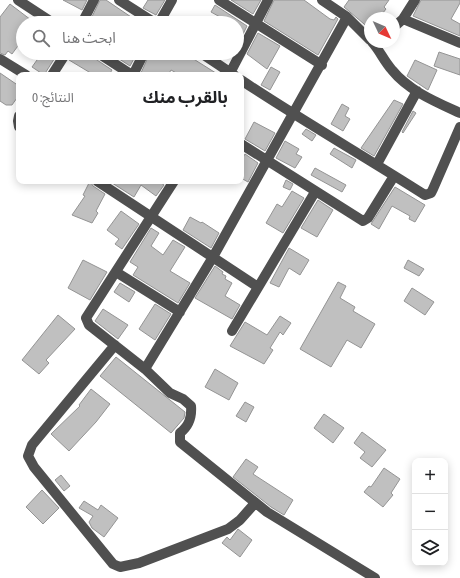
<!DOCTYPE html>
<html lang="ar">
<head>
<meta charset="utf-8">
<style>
  body { margin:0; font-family:"Asap Condensed","Noto Sans Arabic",sans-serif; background:#f6f6f6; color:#202124; direction:rtl }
  .controls { position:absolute; right:12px; bottom:12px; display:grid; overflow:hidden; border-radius:8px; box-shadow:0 2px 10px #0003 }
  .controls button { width:36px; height:36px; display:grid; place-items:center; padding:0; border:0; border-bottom:1px solid #e0e0e0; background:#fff; color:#202124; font:20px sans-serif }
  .compass { position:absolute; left:364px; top:12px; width:36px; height:36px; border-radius:50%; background:#fff; box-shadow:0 2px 10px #0003; rotate:134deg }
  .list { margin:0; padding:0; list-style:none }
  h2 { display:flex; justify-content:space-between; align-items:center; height:52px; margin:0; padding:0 16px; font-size:17px }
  h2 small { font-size:13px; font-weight:400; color:#757577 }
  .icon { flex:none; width:22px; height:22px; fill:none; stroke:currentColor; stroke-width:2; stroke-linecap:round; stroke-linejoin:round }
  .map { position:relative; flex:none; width:460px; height:578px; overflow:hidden; direction:ltr }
  .search { position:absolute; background:#fff; box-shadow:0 2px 10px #0003; left:16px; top:16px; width:228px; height:44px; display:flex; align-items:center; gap:10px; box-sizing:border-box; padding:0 14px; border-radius:22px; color:#757577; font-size:15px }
  .panel { position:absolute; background:#fff; box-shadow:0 2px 10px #0003; left:16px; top:72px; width:228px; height:112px; border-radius:8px; direction:rtl }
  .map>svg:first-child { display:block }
</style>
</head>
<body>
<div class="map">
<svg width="460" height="578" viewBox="0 0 460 578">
  <rect width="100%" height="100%" fill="#fff"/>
  <!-- building -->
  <path fill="#c0c0c0" stroke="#949494" d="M 63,0 L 87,0 L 82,10 Z
    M 100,0 L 106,0 L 140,23 L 89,23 Z
    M 148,0 L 165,0 L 156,15 L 143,8 Z
    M 231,0 L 261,0 L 253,14 Z
    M 274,0 L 304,0 L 330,19 L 334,20 L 336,17 L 338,19 L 318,55 L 264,21 Z
    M 349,0 L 389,0 L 384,7 L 386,9 L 379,18 L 370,18 L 370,29 L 344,7 Z
    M 421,0 L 460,0 L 460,3 L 451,19 L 460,24 L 460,36 L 413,16 Z
    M 10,4 L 35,23 L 23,23 L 23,39 L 12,54 L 8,51 L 5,55 L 0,53 L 0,17 Z
    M 215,5 L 247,26 L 237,46 L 237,23 L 217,23 L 220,17 L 211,12 Z
    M 258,33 L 280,46 L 267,69 L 247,54 Z
    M 439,52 L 460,59 L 460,75 L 434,66 Z
    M 42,53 L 58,53 L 44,75 L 32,67 Z
    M 72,53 L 92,53 L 94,58 L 112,70 L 109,75 L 94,75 L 69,60 Z
    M 110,53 L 137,53 L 130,66 Z
    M 150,53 L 184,53 L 219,75 L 180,75 L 171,70 L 168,75 L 140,75 Z
    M 415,60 L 437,70 L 428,90 L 407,76 Z
    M 271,67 L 280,72 L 270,90 L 261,85 Z
    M 0,73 L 19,86 L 19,95 L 12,105 L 6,105 L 0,101 Z
    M 394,100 L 403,104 L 374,156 L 361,148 Z
    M 342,104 L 349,108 L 345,116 L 350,119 L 343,131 L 331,124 Z
    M 413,111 L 416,113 L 403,133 L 402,132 Z
    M 254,122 L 275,133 L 265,151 L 245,139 Z
    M 306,129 L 316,135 L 312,141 L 302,134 Z
    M 285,141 L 299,149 L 296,154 L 302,157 L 295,168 L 276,158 Z
    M 334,148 L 356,160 L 352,168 L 330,154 Z
    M 245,154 L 258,163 L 248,182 L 241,178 L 241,161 Z
    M 315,168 L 346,185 L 342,192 L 311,175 Z
    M 286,180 L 293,184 L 290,190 L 283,187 Z
    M 90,181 L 93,186 L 105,194 L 96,211 L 98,213 L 92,223 L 72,215 L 85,196 L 83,195 Z
    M 109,181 L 162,181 L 161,183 L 164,185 L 156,196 L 141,185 L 134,197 Z
    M 395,187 L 425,205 L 415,222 L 409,219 L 410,216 L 392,206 L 379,229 L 371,224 Z
    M 292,191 L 304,198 L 283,233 L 266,223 L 277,204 L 282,207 Z
    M 318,200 L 333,210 L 317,237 L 301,228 Z
    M 121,211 L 139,224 L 122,249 L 115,244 L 119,239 L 107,230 Z
    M 190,217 L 201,223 L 202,222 L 219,233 L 211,248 L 183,230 Z
    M 151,228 L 159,233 L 151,246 L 163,255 L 173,240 L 185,247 L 170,271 L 190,283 L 178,303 L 133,275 L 138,267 L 130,262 Z
    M 289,248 L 309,260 L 300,275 L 289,268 L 279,287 L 270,283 Z
    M 83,260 L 107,272 L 90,300 L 68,288 Z
    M 408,260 L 424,269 L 419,276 L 404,268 Z
    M 215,266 L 223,272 L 222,274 L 226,276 L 225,279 L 232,283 L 225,296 L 240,305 L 232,319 L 195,298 Z
    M 338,282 L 346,286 L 340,298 L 355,307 L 353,311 L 375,324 L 361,348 L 347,340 L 331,367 L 300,349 Z
    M 120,283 L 135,292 L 129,302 L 114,292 Z
    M 412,288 L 434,302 L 425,315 L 404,301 Z
    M 155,304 L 171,314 L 155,340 L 139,329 Z
    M 103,309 L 128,325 L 118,339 L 95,321 Z
    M 58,315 L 75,329 L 46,360 L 49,363 L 39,374 L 22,360 Z
    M 280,316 L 291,323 L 283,335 L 280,332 L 270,348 L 273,350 L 264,364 L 230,346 L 245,322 L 267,335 Z
    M 116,357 L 185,412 L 184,418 L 171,433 L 100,376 Z
    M 215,369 L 238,383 L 229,400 L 205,387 Z
    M 91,389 L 110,404 L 96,422 L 69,451 L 51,434 L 80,406 L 79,405 Z
    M 245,402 L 254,407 L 246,422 L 236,416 Z
    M 324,414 L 344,428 L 333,443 L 314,428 Z
    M 362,432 L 386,450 L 372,467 L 360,458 L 365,452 L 354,443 Z
    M 246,459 L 258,467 L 253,474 L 293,500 L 284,515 L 271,507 L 233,477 Z
    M 384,468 L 400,479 L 391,493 L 393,495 L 383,507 L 364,492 L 369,486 L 371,487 Z
    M 61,475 L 70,486 L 64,491 L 55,480 Z
    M 42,490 L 59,508 L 43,524 L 26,507 Z
    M 84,501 L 98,510 L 101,505 L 118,518 L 104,537 L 92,528 L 89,522 L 93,516 L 79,508 Z
    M 238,529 L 252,540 L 240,557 L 222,543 L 227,537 L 230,540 Z"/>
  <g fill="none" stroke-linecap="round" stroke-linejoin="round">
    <!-- minor -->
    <path stroke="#505050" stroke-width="10" d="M 18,0 L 53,23
      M 119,0 L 155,23
      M 219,0 L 322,65
      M 322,0 L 347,17 L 370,40
      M 403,19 L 460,43
      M 82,23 L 94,0
      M 159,23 L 172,0
      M 394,27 L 403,19 L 415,0
      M 372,42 C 380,51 384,61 392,70 C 409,91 436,102 460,113
      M 98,53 L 132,75
      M 201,53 L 234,75
      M 0,59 L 26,75
      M 52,75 L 66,53
      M 133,75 L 144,53
      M 229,75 L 268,0
      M 241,80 C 301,120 364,156 425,195 L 431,193 L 433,189 L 460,127
      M 19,116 L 18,121 L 19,127
      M 241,144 L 363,221 L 368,218 L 394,176
      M 377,164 L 417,91
      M 97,181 L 258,287
      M 174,181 L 86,318 L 89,325 L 145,369 L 170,393 L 183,399 L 191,406 C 192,418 189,426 180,433 L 180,442 L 267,512 L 375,578
      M 116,272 L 180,312
      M 232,331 L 315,192
      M 115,345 L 32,445 L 28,456 L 34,467 L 113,564 L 120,567 L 139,563 L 228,529 L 240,520 L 255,503
      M 145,369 L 213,257 L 347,17"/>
  </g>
</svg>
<div class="controls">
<button>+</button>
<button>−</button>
<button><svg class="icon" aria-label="layers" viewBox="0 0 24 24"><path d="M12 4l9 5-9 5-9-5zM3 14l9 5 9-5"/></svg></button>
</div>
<svg class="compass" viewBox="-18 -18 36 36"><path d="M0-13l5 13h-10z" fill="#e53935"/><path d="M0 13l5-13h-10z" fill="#757577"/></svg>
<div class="search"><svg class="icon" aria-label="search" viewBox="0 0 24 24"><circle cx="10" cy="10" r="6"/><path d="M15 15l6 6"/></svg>ابحث هنا</div>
<section class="panel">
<h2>بالقرب منك<small>النتائج: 0</small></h2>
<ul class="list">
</ul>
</section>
</div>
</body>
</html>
